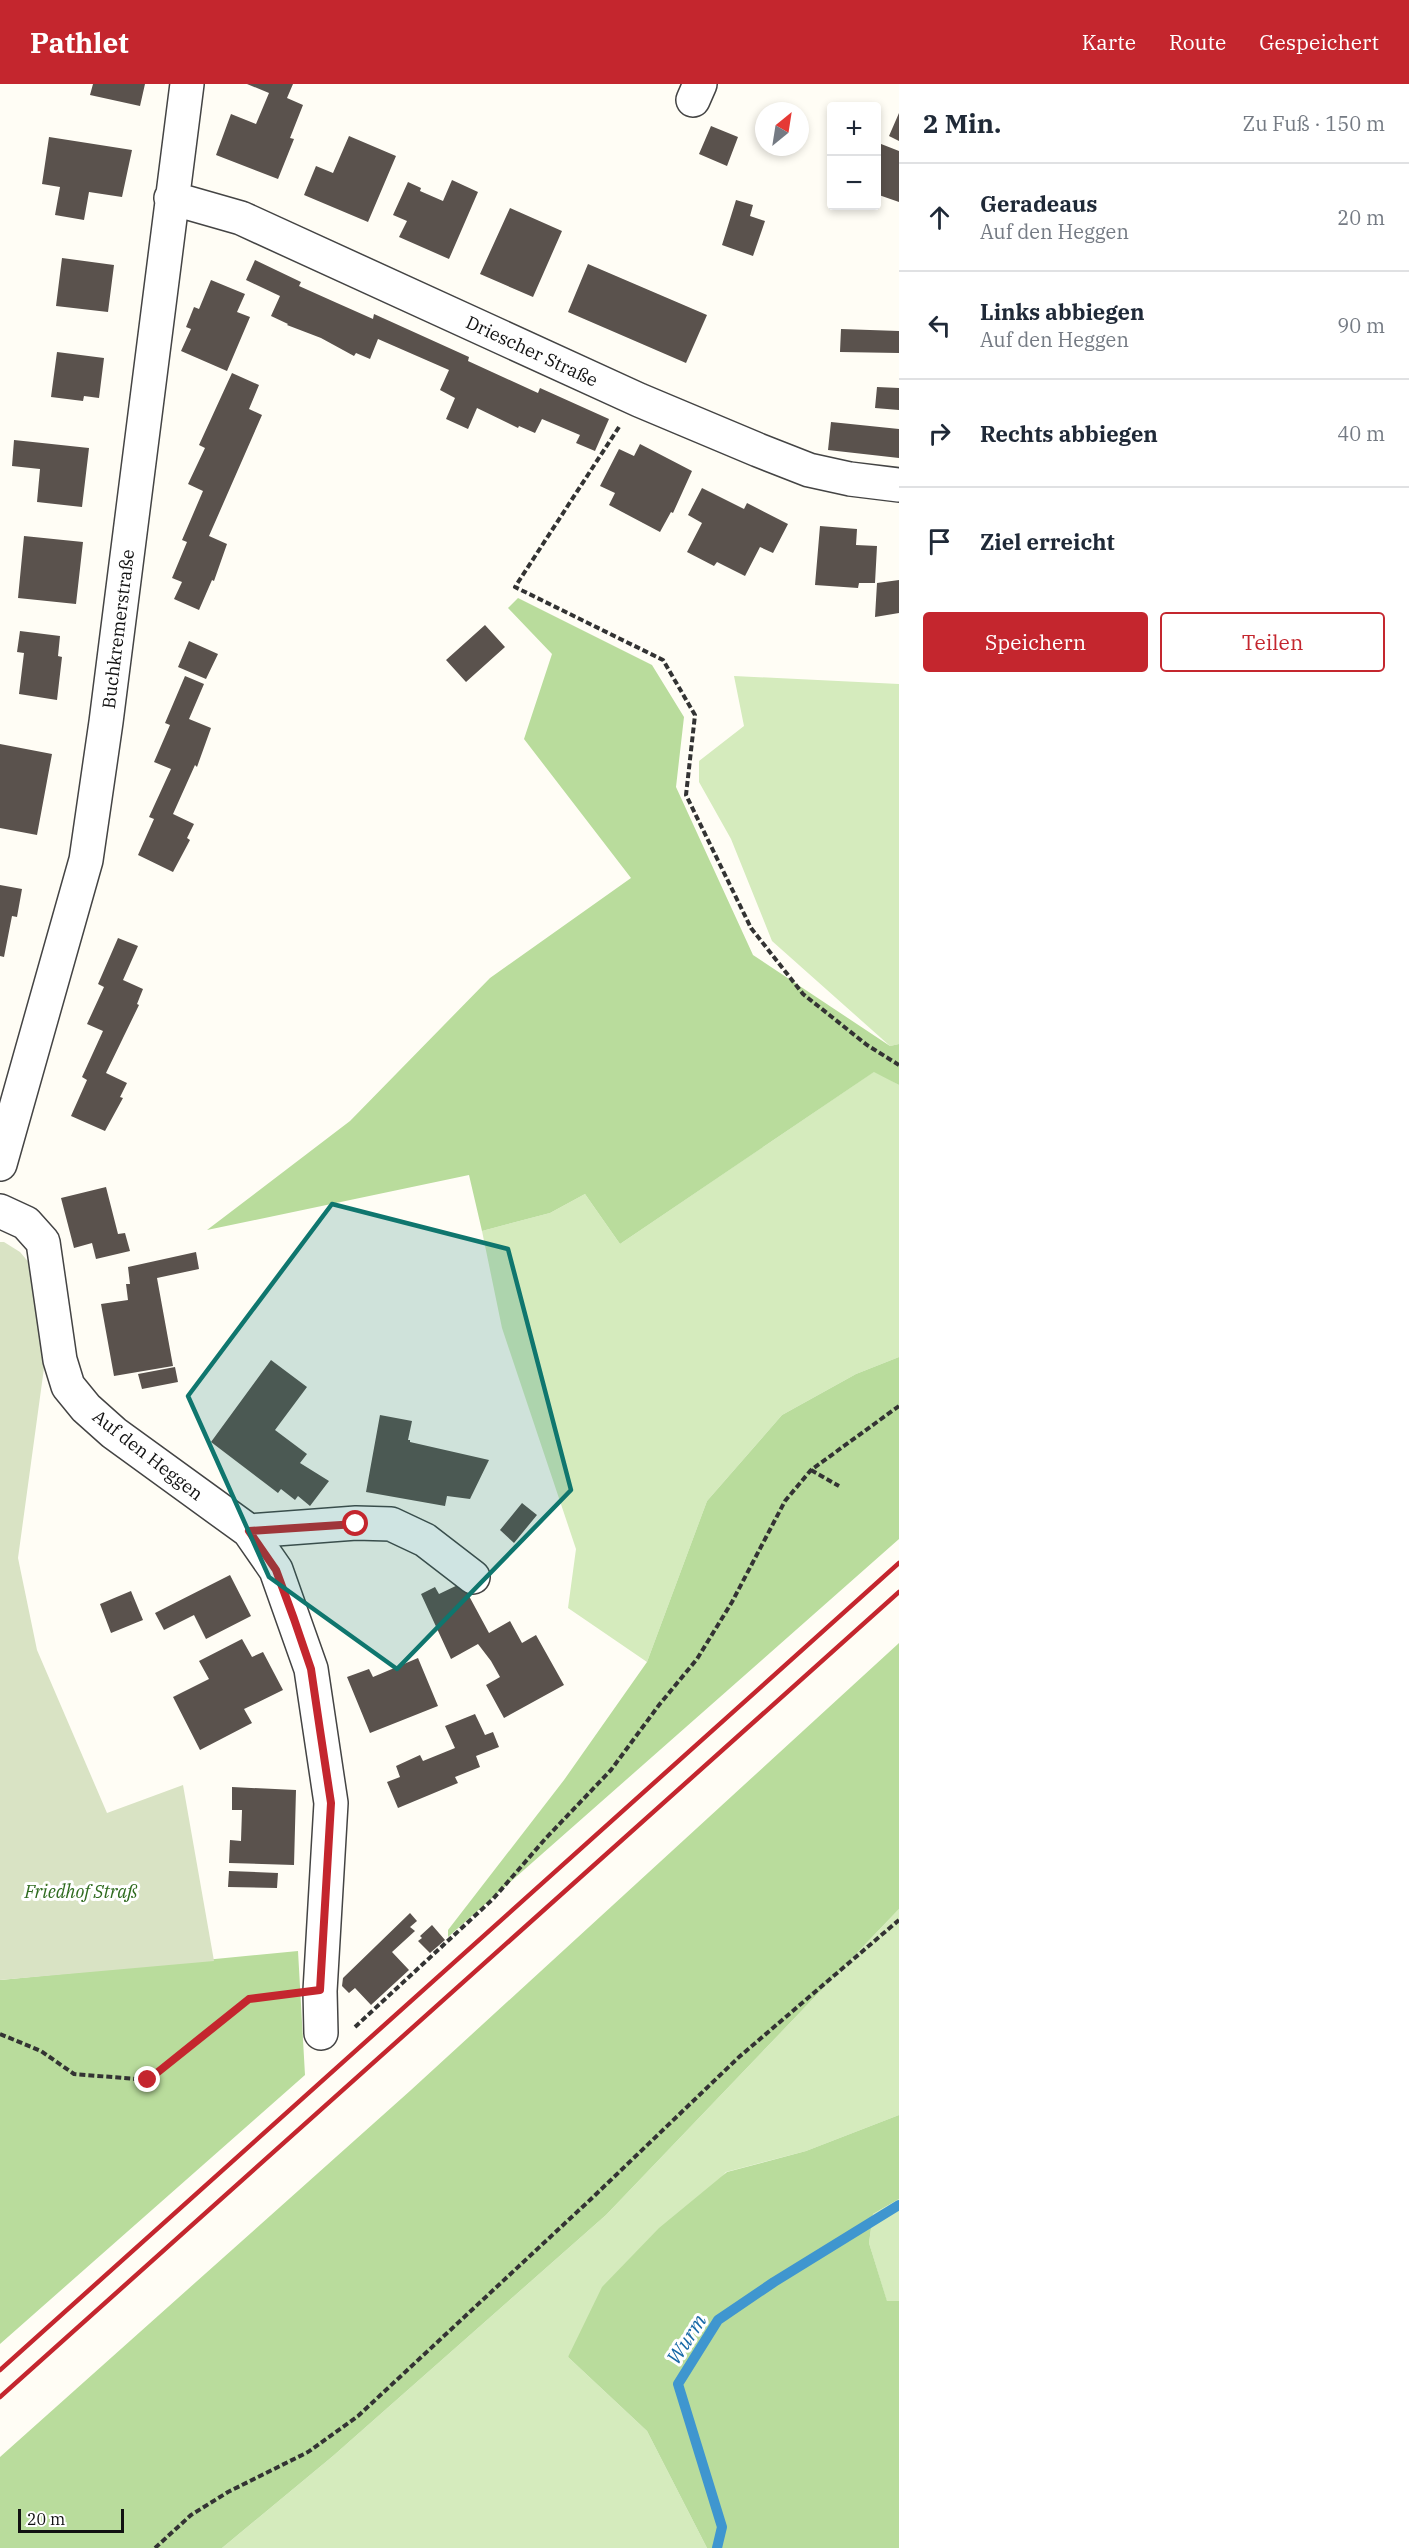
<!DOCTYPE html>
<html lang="de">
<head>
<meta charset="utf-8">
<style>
  body { margin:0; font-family:"IBM Plex Serif",serif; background:#f6f6f7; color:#1f2937 }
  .controls { position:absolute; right:18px; top:18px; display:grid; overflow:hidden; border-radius:6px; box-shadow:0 3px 9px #0003 }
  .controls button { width:54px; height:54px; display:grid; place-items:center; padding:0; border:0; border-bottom:2px solid #e0e1e3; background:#fff; color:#1f2937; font:30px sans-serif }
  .compass { position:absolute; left:755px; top:18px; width:54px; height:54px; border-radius:50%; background:#fff; box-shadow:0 3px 9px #0003; rotate:30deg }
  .scale { position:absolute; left:18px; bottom:15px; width:106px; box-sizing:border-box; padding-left:6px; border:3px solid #111; border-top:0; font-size:16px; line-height:21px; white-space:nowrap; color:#111; -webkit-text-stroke:4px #fff; paint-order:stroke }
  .stop { position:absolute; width:18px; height:18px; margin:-14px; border:4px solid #c4262e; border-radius:50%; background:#fff }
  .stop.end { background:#c4262e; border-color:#fff; box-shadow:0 2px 6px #0008 }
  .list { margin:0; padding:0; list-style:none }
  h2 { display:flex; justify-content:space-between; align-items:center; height:78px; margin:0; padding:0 24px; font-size:26px }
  h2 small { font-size:20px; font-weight:400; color:#747a83 }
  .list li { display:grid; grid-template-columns:39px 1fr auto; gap:18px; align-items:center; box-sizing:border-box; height:108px; padding:0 24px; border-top:2px solid #e0e1e3 }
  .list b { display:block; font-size:22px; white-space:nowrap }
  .list p { margin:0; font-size:20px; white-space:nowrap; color:#747a83 }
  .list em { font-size:20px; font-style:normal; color:#747a83 }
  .actions { display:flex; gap:12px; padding:18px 24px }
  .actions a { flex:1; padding:14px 0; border:2px solid #c4262e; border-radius:6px; text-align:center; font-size:21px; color:#c4262e }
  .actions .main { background:#c4262e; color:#fff }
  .icon { flex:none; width:33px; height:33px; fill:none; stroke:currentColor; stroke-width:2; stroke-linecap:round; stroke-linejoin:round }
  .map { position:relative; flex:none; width:899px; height:2464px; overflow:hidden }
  header { display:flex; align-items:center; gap:36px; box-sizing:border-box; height:84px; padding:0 30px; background:#c4262e; color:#fff }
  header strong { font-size:28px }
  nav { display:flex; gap:33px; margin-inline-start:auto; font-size:21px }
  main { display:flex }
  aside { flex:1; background:#fff }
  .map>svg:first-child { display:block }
</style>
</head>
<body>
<header>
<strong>Pathlet</strong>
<nav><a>Karte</a><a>Route</a><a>Gespeichert</a></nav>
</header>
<main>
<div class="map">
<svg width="899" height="2464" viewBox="0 0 899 2464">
  <rect width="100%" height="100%" fill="#fffdf5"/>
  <!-- green -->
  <path fill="#d5ebbd" d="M 734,592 L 899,600 L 899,960 L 890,962 L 772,857 L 731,755 L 699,698 L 699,677 L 744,642 Z
    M 875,987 L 899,1001 L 899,1273 L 856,1290 L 782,1331 L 707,1417 L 647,1578 L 568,1524 L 576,1465 L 502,1244 L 482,1147 L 550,1129 L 585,1110 L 620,1160 Z
    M 899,1825 L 899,2031 L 806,2067 L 726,2088 L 568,2273 L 647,2347 L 707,2464 L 222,2464 L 333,2372 L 606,2131 Z
    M 899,2115 L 899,2217 L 887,2218 L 869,2159 L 873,2130 Z"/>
  <!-- forest -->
  <path fill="#b9dc9c" d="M 518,514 L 652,581 L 684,633 L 676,703 L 753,871 L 890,962 L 899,960 L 899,1001 L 874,988 L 620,1160 L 585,1110 L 550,1129 L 482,1147 L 469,1091 L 207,1146 L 350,1037 L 490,894 L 631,794 L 524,655 L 552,570 L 508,524 Z
    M 899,1273 L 899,1455 L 448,1853 L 448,1846 L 564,1696 L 647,1578 L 707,1417 L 782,1331 L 856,1290 Z
    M 899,1559 L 899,1825 L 606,2131 L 333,2372 L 222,2464 L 0,2464 L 0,2373 L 411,2006 Z
    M 298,1867 L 305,1991 L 0,2260 L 0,1896 Z
    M 899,2031 L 899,2115 L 873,2130 L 869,2159 L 887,2217 L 899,2217 L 899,2464 L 707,2464 L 647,2347 L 568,2273 L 602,2203 L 659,2144 L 727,2088 L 806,2067 Z"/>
  <!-- cemetery -->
  <path fill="#d9e3c4" d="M 0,1158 L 4,1158 L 20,1168 L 36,1187 L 45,1221 L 44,1284 L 18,1474 L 37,1566 L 107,1729 L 183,1701 L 214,1877 L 0,1896 Z"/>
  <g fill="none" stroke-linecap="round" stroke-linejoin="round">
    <!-- stream -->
    <path stroke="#3f96cf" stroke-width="10" d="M 717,2464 L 722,2443 L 678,2300 L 718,2236 L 774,2198 L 899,2121"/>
  </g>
  <!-- building -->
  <path fill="#5a524d" d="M 93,0 L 145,0 L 140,22 L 90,11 Z
    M 247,0 L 293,0 L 287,14 L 303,21 L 290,54 L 294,55 L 278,95 L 216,71 L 231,30 L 256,40 L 269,9 Z
    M 899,29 L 899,57 L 889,52 Z
    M 711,42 L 738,53 L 727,82 L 699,70 Z
    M 349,52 L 396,72 L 368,138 L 304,111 L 316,82 L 333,89 Z
    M 49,53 L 132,66 L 122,113 L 89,108 L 84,136 L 55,131 L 60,103 L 42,100 Z
    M 876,58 L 899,67 L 899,118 L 876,110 Z
    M 452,96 L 478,108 L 449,175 L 399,153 L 407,137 L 393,131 L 408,98 L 421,104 L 420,107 L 443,117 Z
    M 736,116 L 753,121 L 750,132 L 765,137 L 753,172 L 722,161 Z
    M 510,124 L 562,147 L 533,213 L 480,190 Z
    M 62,174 L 114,181 L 108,228 L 56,222 Z
    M 255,176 L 301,198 L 299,202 L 337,219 L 373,235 L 374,230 L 469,273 L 468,277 L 538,309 L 540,304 L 609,335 L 595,367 L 576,359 L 580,351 L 542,335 L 535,349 L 519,342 L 518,344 L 477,324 L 468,345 L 446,335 L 455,314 L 440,306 L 449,286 L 378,255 L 370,275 L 356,269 L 354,272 L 321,254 L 287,241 L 288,240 L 271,232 L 280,212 L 246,196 Z
    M 588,180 L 707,231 L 686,279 L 568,228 Z
    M 211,196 L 245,210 L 237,228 L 250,233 L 227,287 L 181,267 L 191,245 L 186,243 L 194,223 L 199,225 Z
    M 841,245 L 899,247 L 899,269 L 840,268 Z
    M 57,268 L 104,274 L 99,314 L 84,312 L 83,317 L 51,313 Z
    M 232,289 L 259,301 L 249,325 L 262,331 L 209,452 L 227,460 L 214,497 L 212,496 L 199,526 L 174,515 L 182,498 L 172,494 L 187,458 L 182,456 L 203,407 L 188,400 L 205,364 L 199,361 Z
    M 877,303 L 899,304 L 899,326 L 875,324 Z
    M 831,338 L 899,345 L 899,374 L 828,366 Z
    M 14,356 L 89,364 L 82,423 L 37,418 L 40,385 L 12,382 Z
    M 640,360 L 692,387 L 673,429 L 671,428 L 660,448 L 609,421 L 615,409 L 600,402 L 619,365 L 634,372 Z
    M 702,404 L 744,425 L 747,419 L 788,440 L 773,469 L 760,463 L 745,492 L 717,478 L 714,482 L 687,468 L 702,439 L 688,431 Z
    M 820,442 L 857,445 L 856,461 L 877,462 L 875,499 L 859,499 L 858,504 L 815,501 Z
    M 24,452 L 83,458 L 76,520 L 18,514 Z
    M 899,496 L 899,529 L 875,533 L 877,499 Z
    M 485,541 L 505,563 L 466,598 L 446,576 Z
    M 20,547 L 60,552 L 58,572 L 62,573 L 57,616 L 19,610 L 24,569 L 17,568 Z
    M 189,557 L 218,570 L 206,595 L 178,583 Z
    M 185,592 L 204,600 L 189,635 L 211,644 L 197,683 L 195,681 L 173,730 L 194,740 L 187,754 L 190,756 L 173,788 L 138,771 L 154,735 L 149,733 L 171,685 L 154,678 L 170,641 L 165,639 Z
    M 0,660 L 52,670 L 37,751 L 0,744 Z
    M 0,801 L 22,805 L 17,833 L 12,832 L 4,873 L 0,872 Z
    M 118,854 L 138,862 L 123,896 L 143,905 L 137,920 L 139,921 L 106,989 L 127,999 L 120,1013 L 123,1014 L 105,1047 L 71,1032 L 87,996 L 82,993 L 103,947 L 87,940 L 104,903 L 98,900 Z
    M 106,1103 L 118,1150 L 125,1149 L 130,1167 L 96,1175 L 92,1159 L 74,1164 L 61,1114 Z
    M 196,1168 L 199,1185 L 157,1194 L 173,1282 L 114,1292 L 101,1220 L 128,1216 L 126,1200 L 130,1200 L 128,1183 Z
    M 271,1276 L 307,1303 L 275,1346 L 307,1370 L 300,1379 L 329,1397 L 310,1422 L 298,1412 L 295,1416 L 281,1405 L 278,1409 L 211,1358 Z
    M 175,1283 L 178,1298 L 142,1305 L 138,1290 Z
    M 380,1331 L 412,1337 L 408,1356 L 410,1356 L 410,1358 L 489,1376 L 470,1415 L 447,1412 L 445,1422 L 366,1408 Z
    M 522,1419 L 537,1431 L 514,1459 L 500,1446 Z
    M 230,1491 L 251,1532 L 206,1555 L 194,1531 L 164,1546 L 155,1529 Z
    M 462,1499 L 489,1549 L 510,1537 L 522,1559 L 536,1551 L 564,1601 L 504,1634 L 486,1601 L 500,1593 L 491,1577 L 478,1560 L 451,1575 L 421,1510 L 435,1503 L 439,1510 Z
    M 131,1507 L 143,1536 L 111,1549 L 100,1520 Z
    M 242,1555 L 252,1573 L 263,1568 L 283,1606 L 244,1625 L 252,1639 L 200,1666 L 173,1613 L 209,1595 L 199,1577 Z
    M 418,1574 L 438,1622 L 370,1649 L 347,1593 L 369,1585 L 373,1593 Z
    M 475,1630 L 485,1651 L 493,1648 L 499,1663 L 476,1672 L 480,1683 L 455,1693 L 458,1699 L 398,1724 L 387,1698 L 400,1693 L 396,1682 L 420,1671 L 423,1677 L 455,1664 L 445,1642 Z
    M 232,1703 L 296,1706 L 294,1781 L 229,1779 L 230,1756 L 241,1757 L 242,1726 L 232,1726 Z
    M 229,1787 L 278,1789 L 277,1804 L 228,1803 Z
    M 410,1829 L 417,1837 L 410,1843 L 415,1847 L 392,1868 L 409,1886 L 371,1921 L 355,1904 L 349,1909 L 342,1902 L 343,1894 Z
    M 432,1841 L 445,1856 L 430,1869 L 418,1857 L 422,1854 L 420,1852 Z"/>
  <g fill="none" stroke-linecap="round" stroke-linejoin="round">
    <!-- minor casing -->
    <g stroke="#444" stroke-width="36">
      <path id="minor" d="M 693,16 L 700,0
        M 171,114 L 241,134 L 639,316 L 758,366 L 809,386 L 850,395 L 899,401
        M 0,1080 L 86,776 L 106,638 L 187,0
        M 0,1127 L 26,1139 L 43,1158 L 60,1276 L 68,1302 L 86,1324 L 114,1349 L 249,1447 L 276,1486 L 311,1585 L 331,1719 L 320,1907 L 321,1949
        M 249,1447 L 356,1439 L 391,1440 L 425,1456 L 473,1493"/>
    </g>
    <!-- path -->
    <path stroke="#333" stroke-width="4" stroke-dasharray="6 3" stroke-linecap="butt" d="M 619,343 L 515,503 L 663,576 L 695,631 L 686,711 L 751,844 L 803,910 L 867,961 L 899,981
      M 811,1386 L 839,1402
      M 355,1943 L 493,1815 L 546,1754 L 611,1686 L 659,1621 L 697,1575 L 732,1518 L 785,1417 L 811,1386 L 899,1322
      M 0,1950 L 41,1967 L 74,1990 L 148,1996 L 249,1915 L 287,1911
      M 155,2464 L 191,2431 L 228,2408 L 308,2368 L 358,2332 L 591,2115 L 739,1973 L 899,1836"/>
    <!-- minor -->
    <use href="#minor" stroke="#fff" stroke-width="33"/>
    <!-- rail -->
    <path stroke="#c4262e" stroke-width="4.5" d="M 0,2286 L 899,1479
      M 0,2313 L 899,1508"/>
  </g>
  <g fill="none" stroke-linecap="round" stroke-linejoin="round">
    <!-- route -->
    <path stroke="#c4262e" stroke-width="8" d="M 148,1996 L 249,1915 L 320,1906 L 331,1719 L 320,1646 L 311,1585 L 294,1535 L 276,1486 L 249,1447 L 356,1440"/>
  </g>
  <!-- marked area -->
  <path fill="#0f766e" fill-opacity="0.2" stroke="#0f766e" stroke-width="4.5" stroke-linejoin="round" d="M 332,1120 L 508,1165 L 571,1406 L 397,1585 L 269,1493 L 188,1312 Z"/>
  <g text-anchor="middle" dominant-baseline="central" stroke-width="6" stroke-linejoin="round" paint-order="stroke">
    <!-- street labels -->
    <g font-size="18" fill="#111" stroke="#fff">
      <text transform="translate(532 267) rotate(25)">Driescher Straße</text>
      <text transform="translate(118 545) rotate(-83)">Buchkremerstraße</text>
      <text transform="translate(148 1371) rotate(38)">Auf den Heggen</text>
    </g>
    <!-- park labels -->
    <g font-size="18" font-style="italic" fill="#2f6b1f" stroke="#fff">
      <text x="81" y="1807">Friedhof Straß</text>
    </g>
    <!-- water labels -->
    <g font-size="20" font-style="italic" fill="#1768a6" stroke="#fff">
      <text transform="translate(686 2255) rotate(-57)">Wurm</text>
    </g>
  </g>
</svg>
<div class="controls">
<button>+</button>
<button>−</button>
</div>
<svg class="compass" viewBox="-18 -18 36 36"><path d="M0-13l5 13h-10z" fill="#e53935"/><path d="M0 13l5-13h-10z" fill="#747a83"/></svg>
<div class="scale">20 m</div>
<div class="stop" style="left:356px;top:1440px"></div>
<div class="stop end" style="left:148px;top:1996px"></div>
</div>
<aside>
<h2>2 Min.<small>Zu Fuß · 150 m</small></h2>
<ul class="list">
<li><svg class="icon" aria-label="ahead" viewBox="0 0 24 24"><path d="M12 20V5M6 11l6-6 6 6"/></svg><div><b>Geradeaus</b><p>Auf den Heggen</p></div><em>20 m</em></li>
<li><svg class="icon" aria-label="left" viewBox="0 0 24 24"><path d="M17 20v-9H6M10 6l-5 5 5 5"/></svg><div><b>Links abbiegen</b><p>Auf den Heggen</p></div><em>90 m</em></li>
<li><svg class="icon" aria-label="right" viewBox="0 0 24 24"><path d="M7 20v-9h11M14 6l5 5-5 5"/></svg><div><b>Rechts abbiegen</b></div><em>40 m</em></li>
<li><svg class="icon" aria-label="arrive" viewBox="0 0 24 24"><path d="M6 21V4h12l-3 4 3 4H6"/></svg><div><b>Ziel erreicht</b></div></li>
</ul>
<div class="actions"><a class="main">Speichern</a><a>Teilen</a></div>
</aside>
</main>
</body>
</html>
